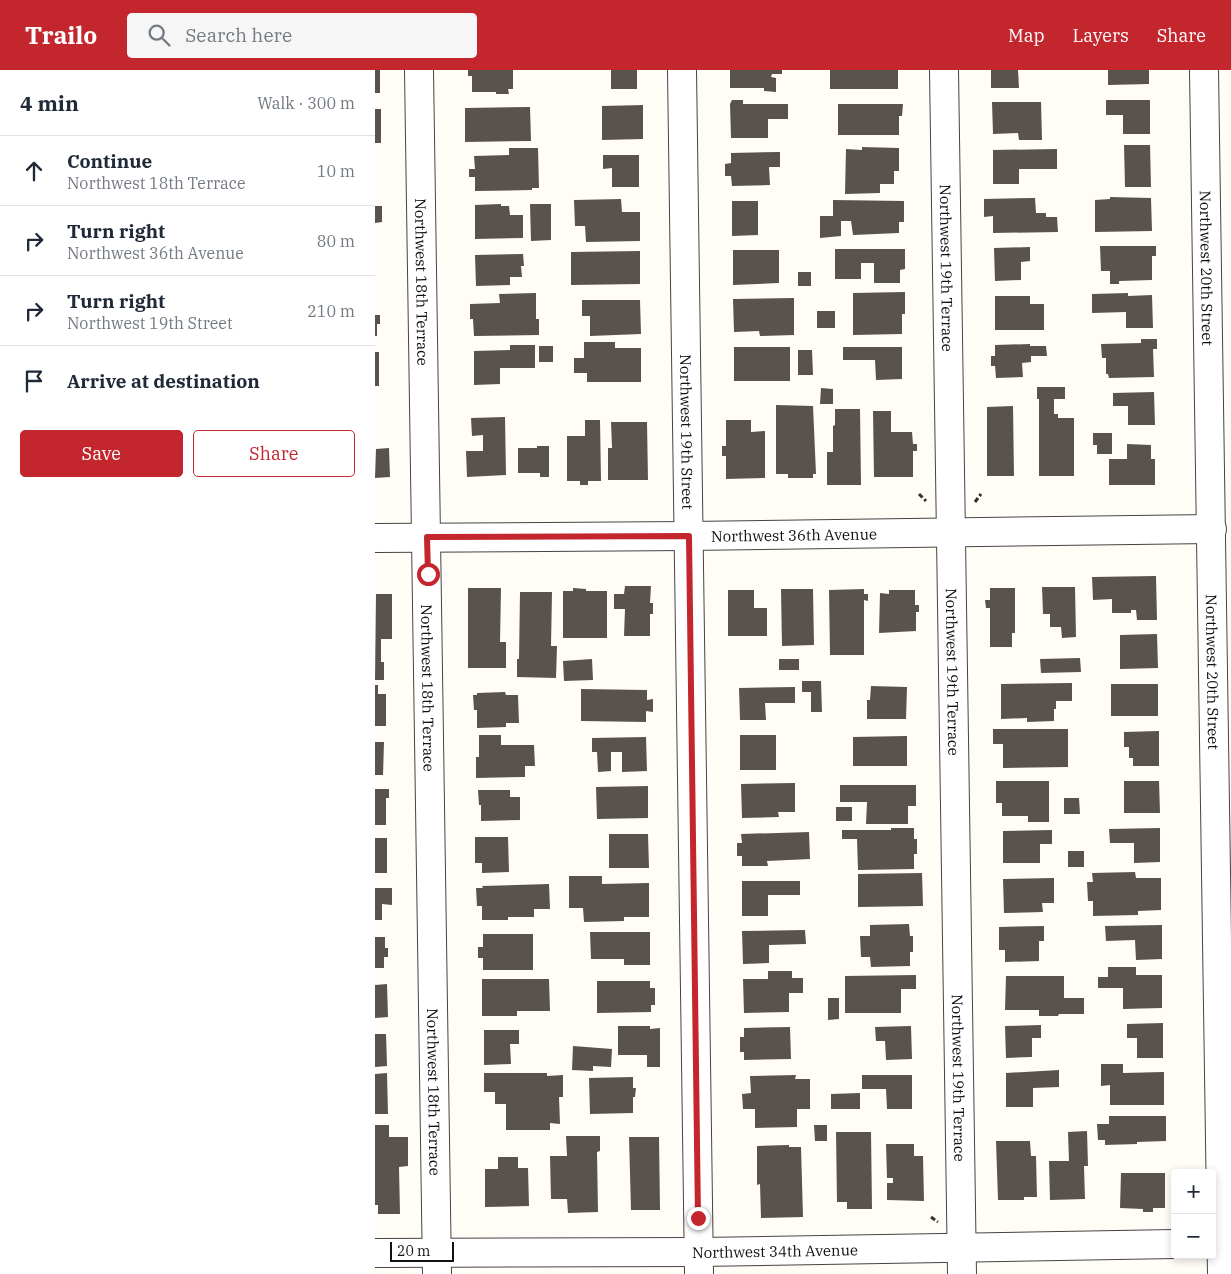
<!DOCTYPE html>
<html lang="en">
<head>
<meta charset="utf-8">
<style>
  body { margin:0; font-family:"IBM Plex Serif",serif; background:#f6f6f7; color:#1f2937 }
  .controls { position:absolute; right:15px; bottom:15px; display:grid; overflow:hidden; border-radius:5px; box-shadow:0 2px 8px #0003 }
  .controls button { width:45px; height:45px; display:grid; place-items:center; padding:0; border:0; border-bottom:1px solid #e0e1e3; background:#fff; color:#1f2937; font:25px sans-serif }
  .scale { position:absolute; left:15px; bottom:12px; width:64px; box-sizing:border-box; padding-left:5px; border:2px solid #111; border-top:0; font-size:14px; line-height:18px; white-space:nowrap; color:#111; -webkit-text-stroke:4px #fff; paint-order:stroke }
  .stop { position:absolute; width:15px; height:15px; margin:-11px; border:4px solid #c4262e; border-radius:50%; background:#fff }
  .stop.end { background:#c4262e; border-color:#fff; box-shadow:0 1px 5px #0008 }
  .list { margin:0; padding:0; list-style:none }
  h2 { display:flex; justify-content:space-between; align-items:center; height:65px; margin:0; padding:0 20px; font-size:21px }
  h2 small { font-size:16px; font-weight:400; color:#747a83 }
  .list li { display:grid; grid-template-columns:32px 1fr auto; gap:15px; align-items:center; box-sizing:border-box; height:70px; padding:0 20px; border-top:1px solid #e0e1e3 }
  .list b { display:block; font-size:19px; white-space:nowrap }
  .list p { margin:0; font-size:16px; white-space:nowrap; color:#747a83 }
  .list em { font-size:16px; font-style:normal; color:#747a83 }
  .actions { display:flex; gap:10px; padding:15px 20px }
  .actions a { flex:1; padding:11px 0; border:1px solid #c4262e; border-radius:5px; text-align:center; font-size:18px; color:#c4262e }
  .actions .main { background:#c4262e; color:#fff }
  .icon { flex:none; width:28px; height:28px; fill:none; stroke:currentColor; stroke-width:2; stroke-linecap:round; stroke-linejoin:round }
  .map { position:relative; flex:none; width:856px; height:1204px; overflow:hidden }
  header { display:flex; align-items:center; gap:30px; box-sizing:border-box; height:70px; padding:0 25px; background:#c4262e; color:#fff }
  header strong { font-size:24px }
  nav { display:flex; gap:28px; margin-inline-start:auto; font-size:18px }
  .search { width:350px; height:45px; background:#f6f6f7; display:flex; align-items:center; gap:12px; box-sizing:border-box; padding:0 18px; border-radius:5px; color:#747a83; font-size:19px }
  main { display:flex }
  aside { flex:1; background:#fff }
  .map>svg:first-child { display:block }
</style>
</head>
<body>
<header>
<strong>Trailo</strong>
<div class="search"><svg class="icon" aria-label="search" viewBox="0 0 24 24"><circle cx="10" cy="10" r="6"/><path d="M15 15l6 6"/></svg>Search here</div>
<nav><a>Map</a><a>Layers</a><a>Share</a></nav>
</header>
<main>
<aside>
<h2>4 min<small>Walk · 300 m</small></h2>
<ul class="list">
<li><svg class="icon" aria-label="ahead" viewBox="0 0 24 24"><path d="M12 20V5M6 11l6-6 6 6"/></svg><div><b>Continue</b><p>Northwest 18th Terrace</p></div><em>10 m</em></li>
<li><svg class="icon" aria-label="right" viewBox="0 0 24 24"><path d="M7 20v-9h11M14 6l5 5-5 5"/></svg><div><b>Turn right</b><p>Northwest 36th Avenue</p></div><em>80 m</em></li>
<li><svg class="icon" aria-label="right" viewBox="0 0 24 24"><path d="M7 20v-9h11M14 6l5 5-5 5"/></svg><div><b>Turn right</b><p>Northwest 19th Street</p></div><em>210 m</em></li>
<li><svg class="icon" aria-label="arrive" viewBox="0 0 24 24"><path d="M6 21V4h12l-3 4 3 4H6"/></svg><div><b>Arrive at destination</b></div></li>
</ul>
<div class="actions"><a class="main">Save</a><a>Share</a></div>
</aside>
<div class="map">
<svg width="856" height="1204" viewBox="0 0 856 1204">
  <rect width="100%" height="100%" fill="#fffdf5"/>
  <!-- building -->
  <path fill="#5a524d" d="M 0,0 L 5,0 L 5,23 L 0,23 Z
    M 93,0 L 138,0 L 138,19 L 133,19 L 134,24 L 121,24 L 121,22 L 97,22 L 97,6 L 93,6 Z
    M 236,0 L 262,0 L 262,19 L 236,19 Z
    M 355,0 L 407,0 L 407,4 L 397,4 L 396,7 L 401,8 L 401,22 L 389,21 L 389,18 L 355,18 Z
    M 455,0 L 523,0 L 523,19 L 455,19 Z
    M 616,0 L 643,0 L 644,18 L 616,18 Z
    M 733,0 L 774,0 L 774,14 L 733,15 Z
    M 357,30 L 368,30 L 368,34 L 413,34 L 413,49 L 393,49 L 393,68 L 356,68 L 355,34 Z
    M 731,30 L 775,30 L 775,64 L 748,64 L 748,45 L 731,45 Z
    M 617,32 L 666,32 L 667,70 L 644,70 L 643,63 L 618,64 Z
    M 463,34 L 528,34 L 527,46 L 524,46 L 524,65 L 463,65 Z
    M 268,35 L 268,69 L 227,70 L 227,36 Z
    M 155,37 L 156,71 L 90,72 L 90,38 Z
    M 0,39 L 6,39 L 6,73 L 0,73 Z
    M 749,75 L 775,75 L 776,117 L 750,117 Z
    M 487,77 L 524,78 L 524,101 L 519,101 L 519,114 L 505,114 L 505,123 L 470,124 L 471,79 L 487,80 Z
    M 134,78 L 163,78 L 164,118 L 157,118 L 157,120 L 100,121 L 100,107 L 94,107 L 94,99 L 100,99 L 99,86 L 134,85 Z
    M 682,79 L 682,99 L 644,99 L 644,114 L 618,114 L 618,80 Z
    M 405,82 L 405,97 L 394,97 L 395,115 L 357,116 L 356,106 L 350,106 L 350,94 L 356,93 L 356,83 Z
    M 228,85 L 264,85 L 264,117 L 237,117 L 237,98 L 228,99 Z
    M 735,127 L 776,128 L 777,161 L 720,162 L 720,130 L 735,129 Z
    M 660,128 L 661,143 L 671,143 L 671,147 L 682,147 L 683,162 L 618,163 L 618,146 L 609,147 L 609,129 Z
    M 246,129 L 247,142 L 265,142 L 265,171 L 211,172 L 210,156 L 200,156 L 199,130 Z
    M 458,130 L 529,131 L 529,152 L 524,152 L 524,163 L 478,165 L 476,151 L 466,151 L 466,166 L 445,168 L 445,146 L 458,146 Z
    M 357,131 L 383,131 L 383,165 L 357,166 Z
    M 126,134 L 126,136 L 134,136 L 135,145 L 148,145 L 148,168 L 100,169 L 100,135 Z
    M 155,134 L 176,134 L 176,170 L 156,171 Z
    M 0,136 L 7,136 L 7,152 L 0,153 Z
    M 725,176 L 781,176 L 781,186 L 777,186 L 777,210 L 744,211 L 744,214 L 735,214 L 735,201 L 726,201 Z
    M 655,177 L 655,191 L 646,192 L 646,210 L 620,211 L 619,178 Z
    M 460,179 L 530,179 L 530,199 L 525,200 L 525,213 L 499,213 L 499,193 L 486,193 L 486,209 L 460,209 Z
    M 358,180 L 404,180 L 404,213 L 358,215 Z
    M 265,181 L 265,214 L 196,215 L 196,182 Z
    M 148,184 L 149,196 L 146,196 L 147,207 L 135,207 L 135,215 L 101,216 L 100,185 Z
    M 423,202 L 436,202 L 436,216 L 423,216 Z
    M 530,222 L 530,244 L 527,244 L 527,264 L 478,265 L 478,223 Z
    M 161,223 L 161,249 L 164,249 L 164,265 L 99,266 L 98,249 L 95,249 L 95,234 L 125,233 L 124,224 Z
    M 753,223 L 753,226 L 777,225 L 778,258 L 751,258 L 751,242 L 717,243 L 717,224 Z
    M 620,226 L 655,226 L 655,234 L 669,234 L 669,260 L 620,260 Z
    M 419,228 L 419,265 L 385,266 L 384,261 L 359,262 L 358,229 Z
    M 207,230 L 265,230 L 266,264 L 215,266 L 215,246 L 207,246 Z
    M 442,241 L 460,241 L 460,258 L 442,258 Z
    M 0,245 L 5,245 L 5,254 L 2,254 L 2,266 L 0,266 Z
    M 766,269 L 782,269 L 782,279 L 778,279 L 779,307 L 734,308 L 733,304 L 731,304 L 731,288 L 727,288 L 726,274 L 766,273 Z
    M 209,272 L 240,272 L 240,278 L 266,278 L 266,312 L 212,312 L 212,303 L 199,303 L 199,288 L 209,288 Z
    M 655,274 L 655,276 L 671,276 L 672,286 L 656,286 L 656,292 L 647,293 L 648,307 L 621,308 L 620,296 L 616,296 L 616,286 L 620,286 L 620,275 Z
    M 135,275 L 160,275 L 160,298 L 125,298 L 125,314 L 99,315 L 99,281 L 135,280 Z
    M 164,276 L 178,276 L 178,292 L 164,292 Z
    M 359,277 L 415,277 L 415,311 L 359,311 Z
    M 468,277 L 527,277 L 527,309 L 501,310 L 500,290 L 468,290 Z
    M 423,280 L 437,280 L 438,305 L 423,305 Z
    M 0,282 L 4,282 L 4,316 L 0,316 Z
    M 662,317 L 690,317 L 690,329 L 679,329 L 679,344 L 683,344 L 683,348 L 699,348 L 699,406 L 664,406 L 664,329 L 662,329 Z
    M 446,318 L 458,319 L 458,334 L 445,334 Z
    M 779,322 L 780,355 L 753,355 L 753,336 L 738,336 L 738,323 Z
    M 401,335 L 438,336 L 441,404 L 438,404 L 438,408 L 413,408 L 413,404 L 401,404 Z
    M 638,336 L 639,406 L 612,406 L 612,337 Z
    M 460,339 L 485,339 L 486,415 L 452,415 L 452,382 L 458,382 L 458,356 L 460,355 Z
    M 498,341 L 516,341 L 516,362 L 537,362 L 538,374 L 542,374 L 542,381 L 538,381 L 538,407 L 499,407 Z
    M 130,347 L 131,405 L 92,407 L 91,381 L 108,381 L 108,365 L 97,366 L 96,348 Z
    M 210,350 L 225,350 L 226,411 L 213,411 L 213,415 L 205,415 L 205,411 L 192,411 L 192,366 L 210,366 Z
    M 351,350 L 376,350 L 376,362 L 390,361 L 390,408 L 351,409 L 351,386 L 347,386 L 347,376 L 351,376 Z
    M 236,352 L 272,352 L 273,410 L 233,410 L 233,378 L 237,378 Z
    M 718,363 L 737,363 L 737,384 L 722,384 L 722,375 L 718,375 Z
    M 752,374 L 776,375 L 776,389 L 780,389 L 780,415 L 734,415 L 734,389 L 752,389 Z
    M 162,376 L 174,376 L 174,407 L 165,407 L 165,403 L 143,403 L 143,378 L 162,378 Z
    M 14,378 L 15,407 L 0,408 L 1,379 Z
    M 781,506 L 782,550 L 762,550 L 761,540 L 756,540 L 756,543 L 737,543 L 737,529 L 718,530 L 717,507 Z
    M 250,516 L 276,516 L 275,533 L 278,533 L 278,544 L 275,544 L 275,566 L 249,566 L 250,539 L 239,539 L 239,524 L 249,524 Z
    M 667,517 L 700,517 L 701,567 L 687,568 L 686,557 L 675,557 L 675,544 L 668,544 Z
    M 93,518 L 126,518 L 125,572 L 131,572 L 131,598 L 93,598 Z
    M 198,518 L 211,519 L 211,521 L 232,521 L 232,568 L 188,568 L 188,521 L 198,521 Z
    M 615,518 L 640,518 L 640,563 L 637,563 L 637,577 L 615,577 L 615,538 L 611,538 L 610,530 L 615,530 Z
    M 406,519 L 438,519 L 439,575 L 407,576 Z
    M 489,519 L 489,524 L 493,524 L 493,531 L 489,530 L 489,585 L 455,585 L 454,520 Z
    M 353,520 L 379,520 L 379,538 L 392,538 L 392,566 L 353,566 Z
    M 514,520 L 540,520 L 540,535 L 544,535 L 544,542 L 541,542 L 541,561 L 504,563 L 505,523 L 514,524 Z
    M 145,522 L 177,522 L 176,576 L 182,576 L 181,608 L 142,607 L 142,589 L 144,589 Z
    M 1,524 L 17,524 L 17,569 L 6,569 L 6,592 L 9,592 L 9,610 L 0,610 Z
    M 782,564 L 783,598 L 745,599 L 745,565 Z
    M 705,588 L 706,602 L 666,603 L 665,589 Z
    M 217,589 L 218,610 L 189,611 L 188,591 Z
    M 404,589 L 424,589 L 424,600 L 404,600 Z
    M 427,611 L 446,611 L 447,642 L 436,642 L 436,622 L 427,622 Z
    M 697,613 L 697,631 L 681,631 L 681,639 L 679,639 L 679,651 L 652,652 L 652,648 L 626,649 L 626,614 Z
    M 736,614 L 783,614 L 783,646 L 736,646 Z
    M 0,615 L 3,615 L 3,624 L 11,624 L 11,656 L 0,656 Z
    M 496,616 L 532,617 L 531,649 L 492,649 L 492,630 L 495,630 Z
    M 420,617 L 420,633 L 390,633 L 391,650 L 365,650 L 364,618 Z
    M 206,619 L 272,620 L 272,630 L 278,629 L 278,642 L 271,641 L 271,652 L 206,651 Z
    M 130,622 L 131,625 L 143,625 L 144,653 L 131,653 L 131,657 L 102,658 L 102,640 L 99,640 L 98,625 L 102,625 L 102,623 Z
    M 618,659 L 693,659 L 693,697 L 628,698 L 628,674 L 618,674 Z
    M 784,661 L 784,696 L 758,696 L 758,688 L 754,688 L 754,677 L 749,677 L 749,662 Z
    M 104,665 L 126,665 L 126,675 L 159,675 L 160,696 L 150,696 L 150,707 L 101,708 L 101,687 L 104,687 Z
    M 365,665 L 401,665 L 401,700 L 365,700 Z
    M 532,666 L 532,696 L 478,696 L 478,667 Z
    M 271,667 L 272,701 L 247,702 L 247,682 L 236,682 L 236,701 L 223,702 L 222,682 L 217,682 L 217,668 Z
    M 0,672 L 9,672 L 8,705 L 0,705 Z
    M 621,711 L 674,711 L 674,752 L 653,752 L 653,746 L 627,746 L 627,733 L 621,733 Z
    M 749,711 L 784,711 L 785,743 L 749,743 Z
    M 420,713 L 420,742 L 403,742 L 404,747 L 367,748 L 366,714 Z
    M 465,715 L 541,715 L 541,736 L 533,736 L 533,754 L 491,754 L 492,732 L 465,732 Z
    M 273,716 L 273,748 L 222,749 L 221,717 Z
    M 0,719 L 14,719 L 14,728 L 11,728 L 11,755 L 0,755 Z
    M 103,720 L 135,720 L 135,727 L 145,727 L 145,750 L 106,751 L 106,735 L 104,735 Z
    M 689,728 L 704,728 L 705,744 L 689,744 Z
    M 461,737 L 477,737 L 477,751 L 461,751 Z
    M 516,758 L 539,758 L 539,769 L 542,769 L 542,784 L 539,784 L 539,799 L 483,800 L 482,769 L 467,769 L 467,760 L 516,760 Z
    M 785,758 L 785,792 L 759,793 L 759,773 L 735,773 L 734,759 Z
    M 677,760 L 677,774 L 665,774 L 665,793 L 628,793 L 628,761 Z
    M 434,762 L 435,789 L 392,791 L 393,796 L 367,796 L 367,786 L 362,786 L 362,773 L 367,773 L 366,764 Z
    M 234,764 L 273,764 L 274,798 L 234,798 Z
    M 100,767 L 133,767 L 134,802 L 107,803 L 107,793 L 100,793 Z
    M 0,768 L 12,768 L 12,803 L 0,803 Z
    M 693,781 L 709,781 L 709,797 L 693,797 Z
    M 760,802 L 761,808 L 786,808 L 786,840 L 763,841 L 763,845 L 718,846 L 718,831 L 713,831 L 712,812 L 718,812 L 717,803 Z
    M 547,803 L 548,836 L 483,837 L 483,804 Z
    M 194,806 L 227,806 L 227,814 L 274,813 L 274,847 L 249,847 L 249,851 L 209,852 L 208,838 L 194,838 Z
    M 679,808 L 679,833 L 667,833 L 668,842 L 629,843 L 628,809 Z
    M 367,811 L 425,811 L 425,825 L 393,825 L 393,846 L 367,846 Z
    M 174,814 L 175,839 L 159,839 L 159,847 L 133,847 L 133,850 L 107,850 L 107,836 L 102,836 L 101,818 L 108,818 L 107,816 Z
    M 0,818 L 17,818 L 17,835 L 7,834 L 7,850 L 0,850 Z
    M 534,854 L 535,866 L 538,866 L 538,882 L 535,882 L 535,896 L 496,897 L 495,887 L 486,887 L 485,866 L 495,866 L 495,855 Z
    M 787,855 L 787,889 L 761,890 L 760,870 L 731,871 L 730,856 Z
    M 669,856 L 669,871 L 664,871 L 664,891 L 630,892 L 630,880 L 624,880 L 624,857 Z
    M 430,860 L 431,874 L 394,875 L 394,893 L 368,894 L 367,861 Z
    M 215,862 L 275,862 L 275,895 L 249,895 L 249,889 L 216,889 Z
    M 108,864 L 158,864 L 158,900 L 108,900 L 108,888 L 103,888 L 103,877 L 108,877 Z
    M 0,867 L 10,867 L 10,878 L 13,878 L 13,887 L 9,887 L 9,898 L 0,898 Z
    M 733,897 L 761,897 L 761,905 L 787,905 L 787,938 L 748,939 L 748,918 L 723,918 L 723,907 L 733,907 Z
    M 393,901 L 417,901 L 417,908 L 428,908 L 428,923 L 414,923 L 414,942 L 369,943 L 368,909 L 393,909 Z
    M 541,905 L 541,919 L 526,919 L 526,943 L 470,943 L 470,906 Z
    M 631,906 L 689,906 L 689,928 L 709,928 L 709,944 L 684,944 L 683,946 L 664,946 L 664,940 L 630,940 Z
    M 107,909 L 174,909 L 175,941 L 142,941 L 142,946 L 107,946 Z
    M 222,911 L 275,911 L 275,918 L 280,918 L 280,935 L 276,935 L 276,942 L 222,943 Z
    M 12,914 L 13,947 L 0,948 L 0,915 Z
    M 453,928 L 464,928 L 464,949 L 453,950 Z
    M 788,953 L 788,988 L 762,988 L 762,968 L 752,968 L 752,954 Z
    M 666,955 L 666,968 L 657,968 L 657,987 L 631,988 L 630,956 Z
    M 243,956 L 275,956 L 275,959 L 285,958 L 285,997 L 272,997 L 272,985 L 243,985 Z
    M 536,956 L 537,989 L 511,990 L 510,971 L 501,971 L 500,957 Z
    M 415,957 L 416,989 L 369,990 L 369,982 L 365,982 L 365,967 L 369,967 L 369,958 Z
    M 109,960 L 144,960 L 144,974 L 135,974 L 136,994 L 109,995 Z
    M 0,964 L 11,964 L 12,996 L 0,997 Z
    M 198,976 L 237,979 L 236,997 L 218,996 L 218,1001 L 197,1000 Z
    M 726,994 L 748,994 L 748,1003 L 789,1002 L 789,1035 L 735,1035 L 735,1015 L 726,1016 Z
    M 684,1000 L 684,1017 L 658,1018 L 658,1037 L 631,1037 L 631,1003 Z
    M 12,1003 L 13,1044 L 0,1044 L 0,1004 Z
    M 109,1003 L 172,1003 L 172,1006 L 188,1005 L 188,1027 L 184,1027 L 185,1054 L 175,1053 L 175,1060 L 131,1060 L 131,1034 L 120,1034 L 120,1022 L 109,1022 Z
    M 421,1005 L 420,1009 L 435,1009 L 435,1039 L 422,1039 L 422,1057 L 380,1058 L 380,1039 L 368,1039 L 367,1024 L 376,1023 L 375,1006 Z
    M 487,1005 L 537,1005 L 537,1039 L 512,1039 L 511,1019 L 487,1019 Z
    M 258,1007 L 258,1018 L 261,1018 L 260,1027 L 258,1027 L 258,1043 L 215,1044 L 214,1008 Z
    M 485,1023 L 485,1039 L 456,1039 L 456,1024 Z
    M 734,1046 L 791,1046 L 791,1071 L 762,1072 L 762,1074 L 730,1075 L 730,1070 L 723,1070 L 722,1054 L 734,1054 Z
    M 0,1055 L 14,1055 L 14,1067 L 33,1067 L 33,1096 L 24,1097 L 25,1144 L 3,1144 L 3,1135 L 0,1135 Z
    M 439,1055 L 452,1055 L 452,1071 L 440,1071 Z
    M 712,1061 L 713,1096 L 709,1096 L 710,1129 L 675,1130 L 674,1091 L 694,1091 L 693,1062 Z
    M 461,1062 L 496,1062 L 497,1139 L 472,1139 L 472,1132 L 462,1132 Z
    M 191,1066 L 225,1066 L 225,1081 L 222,1082 L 223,1142 L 193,1143 L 192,1129 L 176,1129 L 175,1086 L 192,1086 Z
    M 254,1067 L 284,1067 L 285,1140 L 256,1140 Z
    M 621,1071 L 655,1071 L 656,1086 L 661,1086 L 662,1127 L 649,1127 L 649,1130 L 623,1130 Z
    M 511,1074 L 539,1074 L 539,1086 L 548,1086 L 549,1131 L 512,1130 L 512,1113 L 518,1113 L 518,1108 L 512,1108 Z
    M 414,1075 L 414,1077 L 426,1077 L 428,1147 L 386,1148 L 385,1114 L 382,1115 L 382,1076 Z
    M 123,1087 L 143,1087 L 143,1098 L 153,1098 L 154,1136 L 110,1137 L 110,1099 L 123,1099 Z
    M 746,1103 L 790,1103 L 790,1138 L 778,1138 L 778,1142 L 768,1142 L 768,1139 L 745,1138 Z"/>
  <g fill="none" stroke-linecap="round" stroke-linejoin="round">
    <!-- minor casing -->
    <g stroke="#444" stroke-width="30">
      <g id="minor">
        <path id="s1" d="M 44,0 L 62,1204"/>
        <path id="s2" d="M 307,0 L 324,1204"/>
        <path id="s3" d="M 569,0 L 587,1204"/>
        <path id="s4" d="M 829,0 L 847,1204"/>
        <path id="s5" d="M 0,468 L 313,466 L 837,459"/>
        <path id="s6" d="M 0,1183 L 323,1182 L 800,1174"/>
      </g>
    </g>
    <!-- path -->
    <path stroke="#333" stroke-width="3" stroke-dasharray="5 2.5" stroke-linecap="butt" d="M 544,424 L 551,431
      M 600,432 L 606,424
      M 556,1147 L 563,1152"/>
    <!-- minor -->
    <use href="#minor" stroke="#fff" stroke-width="28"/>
  </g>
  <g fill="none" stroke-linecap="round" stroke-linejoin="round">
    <!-- route -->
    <path stroke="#c4262e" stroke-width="6" d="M 53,504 L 52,467 L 314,466 L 323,1148"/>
  </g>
  <g text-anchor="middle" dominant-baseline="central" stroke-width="5" stroke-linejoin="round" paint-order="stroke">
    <!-- street labels -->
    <g font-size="15" fill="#111" stroke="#fff">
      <text stroke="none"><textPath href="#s3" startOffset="198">Northwest 19th Terrace</textPath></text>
      <text stroke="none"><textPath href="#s4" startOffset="198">Northwest 20th Street</textPath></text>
      <text stroke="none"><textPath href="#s1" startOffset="212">Northwest 18th Terrace</textPath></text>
      <text stroke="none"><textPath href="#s2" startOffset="362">Northwest 19th Street</textPath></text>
      <text stroke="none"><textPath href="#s5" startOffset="419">Northwest 36th Avenue</textPath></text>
      <text stroke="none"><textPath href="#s3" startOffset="602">Northwest 19th Terrace</textPath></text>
      <text stroke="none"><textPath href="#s4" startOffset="602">Northwest 20th Street</textPath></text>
      <text stroke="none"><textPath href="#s1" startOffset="618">Northwest 18th Terrace</textPath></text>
      <text stroke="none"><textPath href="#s3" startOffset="1008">Northwest 19th Terrace</textPath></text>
      <text stroke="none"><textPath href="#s1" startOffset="1022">Northwest 18th Terrace</textPath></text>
      <text stroke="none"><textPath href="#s6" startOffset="400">Northwest 34th Avenue</textPath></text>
    </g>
  </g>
</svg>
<div class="controls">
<button>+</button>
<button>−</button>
</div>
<div class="scale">20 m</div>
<div class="stop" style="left:53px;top:504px"></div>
<div class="stop end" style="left:323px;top:1148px"></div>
</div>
</main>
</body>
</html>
